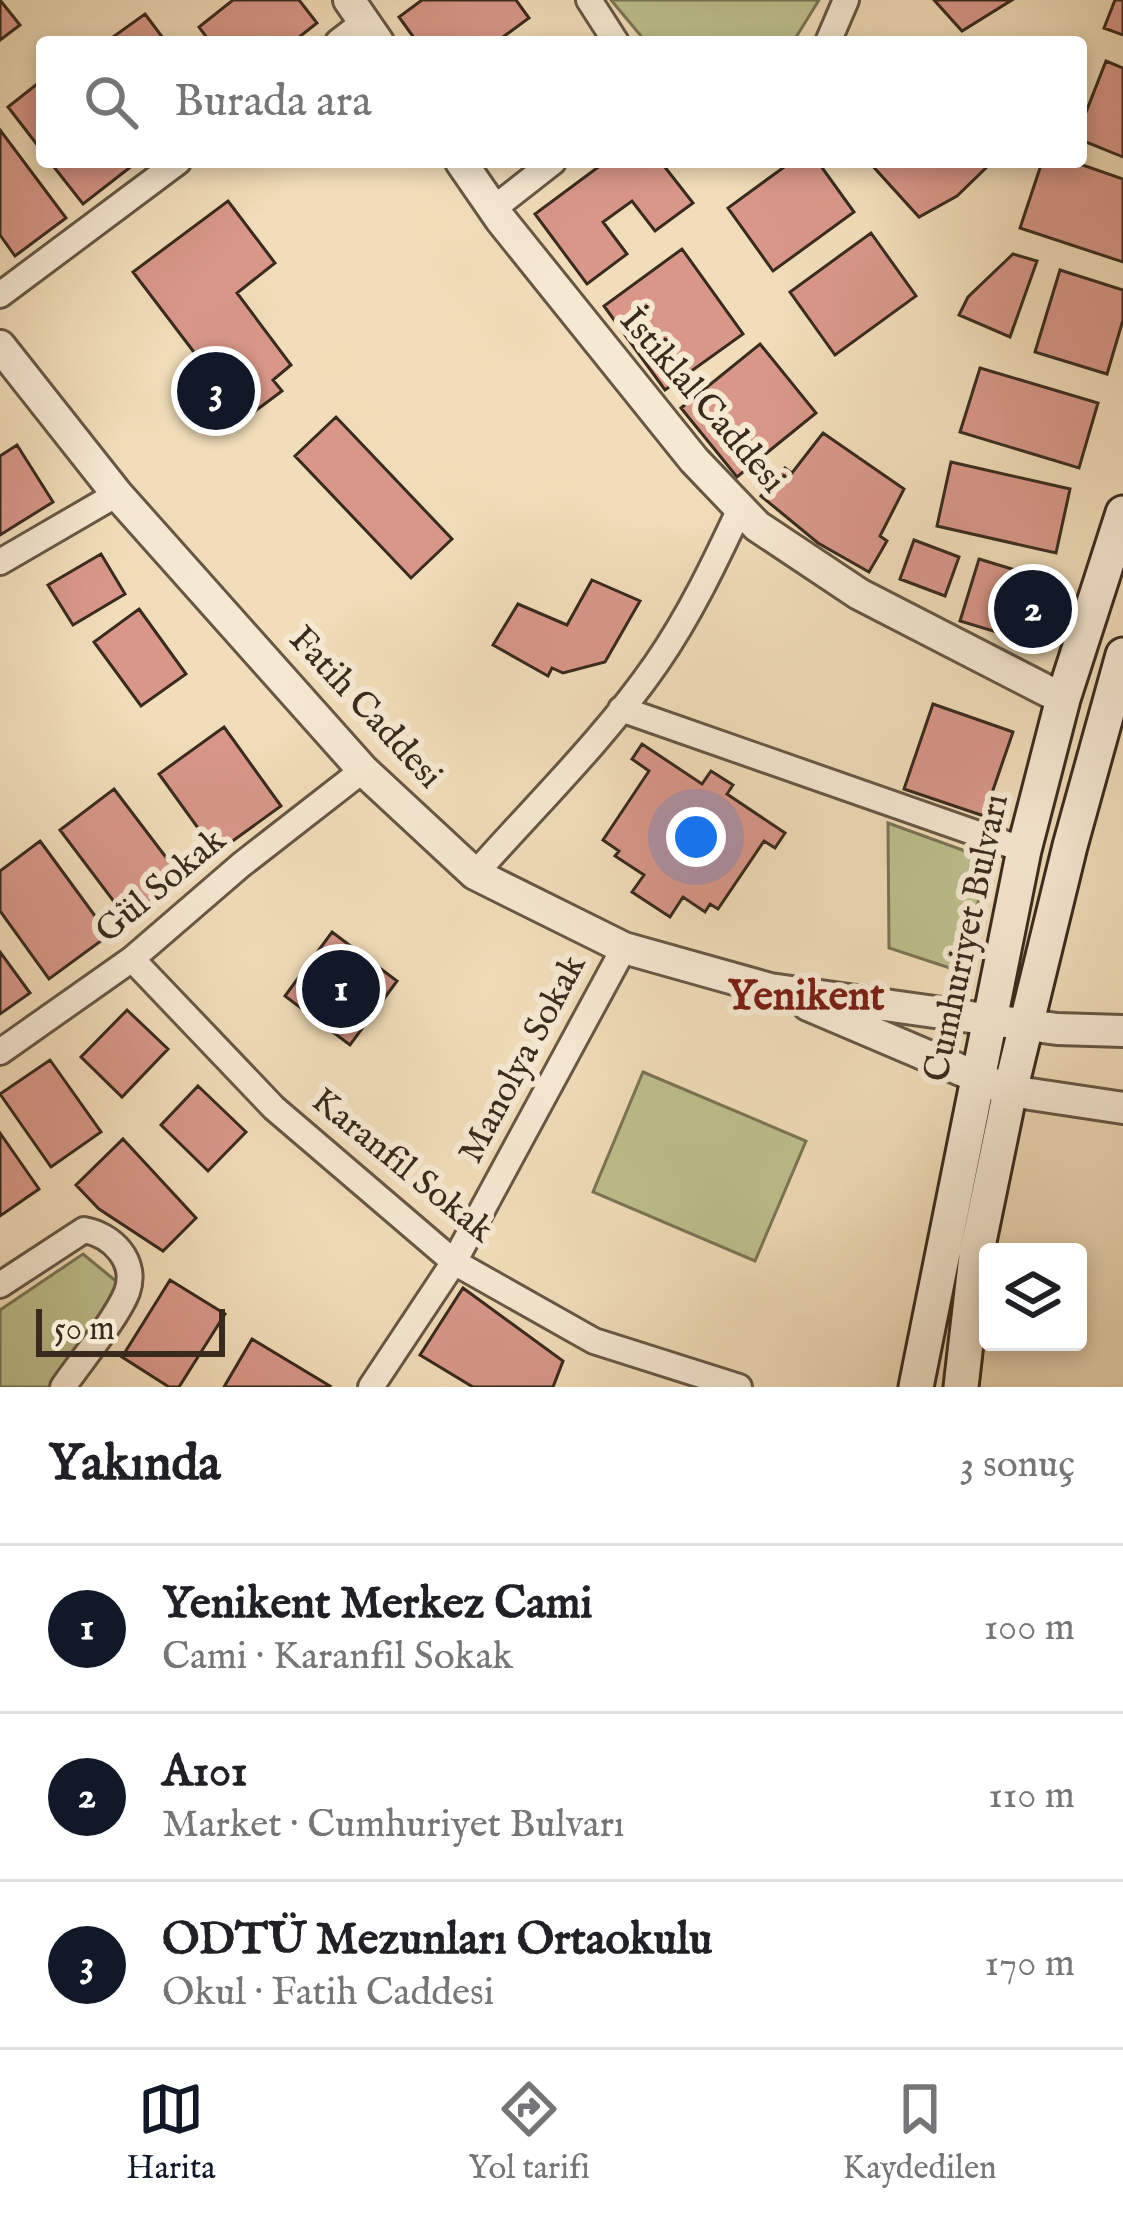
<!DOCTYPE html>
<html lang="tr">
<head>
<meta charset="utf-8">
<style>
  body { margin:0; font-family:"IM FELL English",serif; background:#f2f2f2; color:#202124 }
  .controls { position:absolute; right:36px; bottom:36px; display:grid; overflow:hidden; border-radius:12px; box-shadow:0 6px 18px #0003 }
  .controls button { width:108px; height:108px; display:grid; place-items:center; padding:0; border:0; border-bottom:3px solid #e0e0e0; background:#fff; color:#202124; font:60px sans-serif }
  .scale { position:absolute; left:36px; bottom:30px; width:189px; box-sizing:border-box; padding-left:12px; border:6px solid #382a1d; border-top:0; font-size:33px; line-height:42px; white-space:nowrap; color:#382a1d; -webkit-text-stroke:9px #f6e9d2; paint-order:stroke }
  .you { position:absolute; left:696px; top:837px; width:42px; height:42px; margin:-30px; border:9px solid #fff; border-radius:50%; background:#1a73e8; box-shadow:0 0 0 18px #1a73e833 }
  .badge { display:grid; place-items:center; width:78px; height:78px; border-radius:50%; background:#111827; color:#fff; font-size:39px; font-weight:700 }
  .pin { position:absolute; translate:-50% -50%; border:6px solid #fff; box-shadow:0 3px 12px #0006 }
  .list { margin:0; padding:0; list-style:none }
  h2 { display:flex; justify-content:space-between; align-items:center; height:156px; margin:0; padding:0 48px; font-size:51px }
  h2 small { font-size:39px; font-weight:400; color:#757577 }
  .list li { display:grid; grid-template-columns:78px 1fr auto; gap:36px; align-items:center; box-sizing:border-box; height:168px; padding:0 48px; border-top:3px solid #e0e0e0 }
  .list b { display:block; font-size:45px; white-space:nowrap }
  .list p { margin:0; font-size:39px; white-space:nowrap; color:#757577 }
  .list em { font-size:39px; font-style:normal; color:#757577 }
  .icon { flex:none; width:66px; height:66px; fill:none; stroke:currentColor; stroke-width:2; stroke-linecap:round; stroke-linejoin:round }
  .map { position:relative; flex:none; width:1123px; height:1387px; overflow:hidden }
  .search { position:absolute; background:#fff; box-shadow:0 6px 18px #0003; left:36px; right:36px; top:36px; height:132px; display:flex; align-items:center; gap:30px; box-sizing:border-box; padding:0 42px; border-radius:12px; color:#757577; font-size:45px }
  .sheet { height:660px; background:#fff }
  nav { display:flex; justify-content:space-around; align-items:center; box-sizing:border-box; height:168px; border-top:3px solid #e0e0e0; background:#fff; font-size:33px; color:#757577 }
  nav a { display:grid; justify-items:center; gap:6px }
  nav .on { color:#111827 }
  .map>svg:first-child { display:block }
</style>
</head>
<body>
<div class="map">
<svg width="1123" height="1387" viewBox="0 0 1123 1387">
  <rect width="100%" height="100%" fill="#f1ddb9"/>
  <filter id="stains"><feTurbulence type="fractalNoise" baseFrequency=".00167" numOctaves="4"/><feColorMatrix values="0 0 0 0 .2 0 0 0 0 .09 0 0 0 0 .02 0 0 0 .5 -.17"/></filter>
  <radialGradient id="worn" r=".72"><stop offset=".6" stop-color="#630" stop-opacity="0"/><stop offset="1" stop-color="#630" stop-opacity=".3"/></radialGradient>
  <!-- green -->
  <path fill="#bdc08e" stroke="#7a7556" stroke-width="3" d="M 611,0 L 819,0 L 793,42 L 646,42 Z
    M 888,823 L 990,860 L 959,971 L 889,948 Z
    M 643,1072 L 806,1141 L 755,1261 L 593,1192 Z
    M 83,1254 L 117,1282 L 107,1313 L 51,1387 L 0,1387 L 0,1310 Z"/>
  <!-- building -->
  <path fill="#d99789" stroke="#382a1d" stroke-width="3" d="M 0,0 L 20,25 L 0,40 Z
    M 233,0 L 299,0 L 317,23 L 293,42 L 210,42 L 199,27 Z
    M 422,0 L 516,0 L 529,18 L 496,42 L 417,42 L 399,17 Z
    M 934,0 L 1012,0 L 962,31 Z
    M 1115,0 L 1123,0 L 1123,35 L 1104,28 Z
    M 145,14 L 166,42 L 106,42 Z
    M 1106,61 L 1123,68 L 1123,157 L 1081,140 L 1081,125 Z
    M 42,80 L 42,151 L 8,107 Z
    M 0,130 L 66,218 L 15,256 L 0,235 Z
    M 50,162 L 137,162 L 83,204 Z
    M 605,162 L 661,162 L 693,203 L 655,231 L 632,201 L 603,222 L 627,254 L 587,284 L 535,214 Z
    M 791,162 L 818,162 L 854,212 L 773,271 L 728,208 Z
    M 869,162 L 992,162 L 957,196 L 919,217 Z
    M 1042,162 L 1074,162 L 1123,179 L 1123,262 L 1020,228 Z
    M 228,201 L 275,263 L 237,293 L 291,365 L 273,380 L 282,391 L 251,414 L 244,405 L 238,410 L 133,272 Z
    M 871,233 L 916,296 L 835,355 L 790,292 Z
    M 682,249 L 743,334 L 665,390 L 604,306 Z
    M 1013,254 L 1037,261 L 1010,337 L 959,315 L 968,297 Z
    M 1060,270 L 1123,290 L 1123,320 L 1107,374 L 1035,352 Z
    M 760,344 L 816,413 L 737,477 L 681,408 Z
    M 980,368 L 1098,403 L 1079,468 L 960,432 Z
    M 336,417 L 452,539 L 411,578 L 295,456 Z
    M 823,433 L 904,489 L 880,536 L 887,541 L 869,572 L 818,543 L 761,496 L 785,468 L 792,473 Z
    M 17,445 L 53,502 L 0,535 L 0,456 Z
    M 951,462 L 1070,489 L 1056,553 L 937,526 Z
    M 914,540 L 959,557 L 945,596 L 900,579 Z
    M 101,554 L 125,594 L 73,625 L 48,585 Z
    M 979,559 L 1051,581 L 1033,643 L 960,621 Z
    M 592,580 L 640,601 L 605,662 L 563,673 L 552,668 L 548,676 L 493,645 L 518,604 L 567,625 Z
    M 139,609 L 186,674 L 141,706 L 94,642 Z
    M 933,704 L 1013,732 L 984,816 L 904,789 Z
    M 224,727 L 281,806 L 216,853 L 159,774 Z
    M 642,744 L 702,784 L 711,771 L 733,785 L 727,794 L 785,833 L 775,848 L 764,841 L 718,909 L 710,904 L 705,912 L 683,897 L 670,917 L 632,892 L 644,875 L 615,856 L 619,851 L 603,840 L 649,771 L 632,759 Z
    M 114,789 L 181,877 L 127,919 L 60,830 Z
    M 40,841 L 109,935 L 49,979 L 0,911 L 0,871 Z
    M 332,932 L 397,981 L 350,1045 L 285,996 Z
    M 0,952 L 30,993 L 0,1014 Z
    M 127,1010 L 168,1049 L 122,1097 L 81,1057 Z
    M 50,1060 L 101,1132 L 51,1167 L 0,1094 Z
    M 198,1086 L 246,1132 L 208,1171 L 161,1125 Z
    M 0,1133 L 39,1189 L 0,1216 Z
    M 123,1139 L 196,1218 L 163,1251 L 99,1209 L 76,1185 Z
    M 170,1280 L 225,1314 L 179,1387 L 169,1387 L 122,1357 Z
    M 463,1288 L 563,1361 L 553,1387 L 473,1387 L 420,1355 Z
    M 252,1339 L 330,1386 L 329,1387 L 224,1387 Z"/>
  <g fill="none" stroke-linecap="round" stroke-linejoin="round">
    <!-- minor casing -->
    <g stroke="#665744" stroke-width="30">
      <path id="minor" d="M 589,0 L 616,42
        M 338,42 L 364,22
        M 828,42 L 846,0
        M 493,209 L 553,162
        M 0,295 L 178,162
        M 0,562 L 117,494
        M 621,709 L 1024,850
        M 475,874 C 536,805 604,739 656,664 C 690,615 715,562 740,509
        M 132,959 L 274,1108 L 454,1262 L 594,1341 L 739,1387
        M 0,1052 L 132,959 L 241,865 L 363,770
        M 0,1285 L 84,1230 C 112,1235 138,1261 127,1292 C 117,1318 80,1362 63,1387
        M 371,1387 L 454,1262 L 624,948"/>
    </g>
    <!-- tertiary casing -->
    <g stroke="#665744" stroke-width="36">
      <path id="tertiary" d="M 349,0 L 378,42
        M 461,162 L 501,220 L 694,460 L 757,526 L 859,594 L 1063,699
        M 0,346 L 117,494 L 363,770 L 475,874 L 624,948 L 770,989 L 1057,1029 L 1123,1031
        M 808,1005 L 1010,1091 L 1123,1108"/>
    </g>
    <!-- secondary casing -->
    <g stroke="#382a1d" stroke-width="39">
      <path id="secondary" d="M 916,1387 L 1024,850 L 1063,699 L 1123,513
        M 961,1387 L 976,1256 L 1010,1091 L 1070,846 L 1123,655"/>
    </g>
    <!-- minor -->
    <use href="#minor" stroke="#f6e9d2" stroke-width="24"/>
    <!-- tertiary -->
    <use href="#tertiary" stroke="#f6e9d2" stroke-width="30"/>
    <!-- secondary -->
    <use href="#secondary" stroke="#f6e9d2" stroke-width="33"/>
  </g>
  <g text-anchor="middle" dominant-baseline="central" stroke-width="12" stroke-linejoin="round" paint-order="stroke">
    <!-- street labels -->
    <g font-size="36" fill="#382a1d" stroke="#f6e9d2">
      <text transform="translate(702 401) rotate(49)">İstiklal Caddesi</text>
      <text transform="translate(365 708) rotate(47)">Fatih Caddesi</text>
      <text transform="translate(161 886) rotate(-40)">Gül Sokak</text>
      <text transform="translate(967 938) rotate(-78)">Cumhuriyet Bulvarı</text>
      <text transform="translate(523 1059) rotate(-62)">Manolya Sokak</text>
      <text transform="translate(402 1166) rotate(39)">Karanfil Sokak</text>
    </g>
    <!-- quarter labels -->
    <g font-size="42" font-weight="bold" fill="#7a1f14" stroke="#f6e9d2">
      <text x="806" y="997">Yenikent</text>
    </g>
  </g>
  <rect width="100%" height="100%" filter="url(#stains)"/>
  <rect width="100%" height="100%" fill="url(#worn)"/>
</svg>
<div class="controls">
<button><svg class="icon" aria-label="layers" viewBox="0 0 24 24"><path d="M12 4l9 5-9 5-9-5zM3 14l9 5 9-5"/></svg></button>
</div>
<div class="scale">50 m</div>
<div class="you"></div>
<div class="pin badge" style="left:341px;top:989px">1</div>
<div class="pin badge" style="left:1033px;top:609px">2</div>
<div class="pin badge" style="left:216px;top:391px">3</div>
<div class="search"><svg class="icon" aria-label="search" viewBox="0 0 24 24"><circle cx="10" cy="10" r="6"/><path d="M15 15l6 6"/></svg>Burada ara</div>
</div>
<section class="sheet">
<h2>Yakında<small>3 sonuç</small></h2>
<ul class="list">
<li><span class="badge">1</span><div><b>Yenikent Merkez Cami</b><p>Cami · Karanfil Sokak</p></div><em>100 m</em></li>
<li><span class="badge">2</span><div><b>A101</b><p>Market · Cumhuriyet Bulvarı</p></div><em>110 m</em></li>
<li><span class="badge">3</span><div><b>ODTÜ Mezunları Ortaokulu</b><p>Okul · Fatih Caddesi</p></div><em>170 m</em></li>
</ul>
</section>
<nav>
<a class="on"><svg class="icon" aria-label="map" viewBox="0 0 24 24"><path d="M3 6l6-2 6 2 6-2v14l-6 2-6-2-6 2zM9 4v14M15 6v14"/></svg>Harita</a>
<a><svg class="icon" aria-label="directions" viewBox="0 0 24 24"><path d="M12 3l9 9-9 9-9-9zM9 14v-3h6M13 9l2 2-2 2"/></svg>Yol tarifi</a>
<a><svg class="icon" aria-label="saved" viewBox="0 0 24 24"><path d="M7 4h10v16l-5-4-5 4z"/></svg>Kaydedilen</a>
</nav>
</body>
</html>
